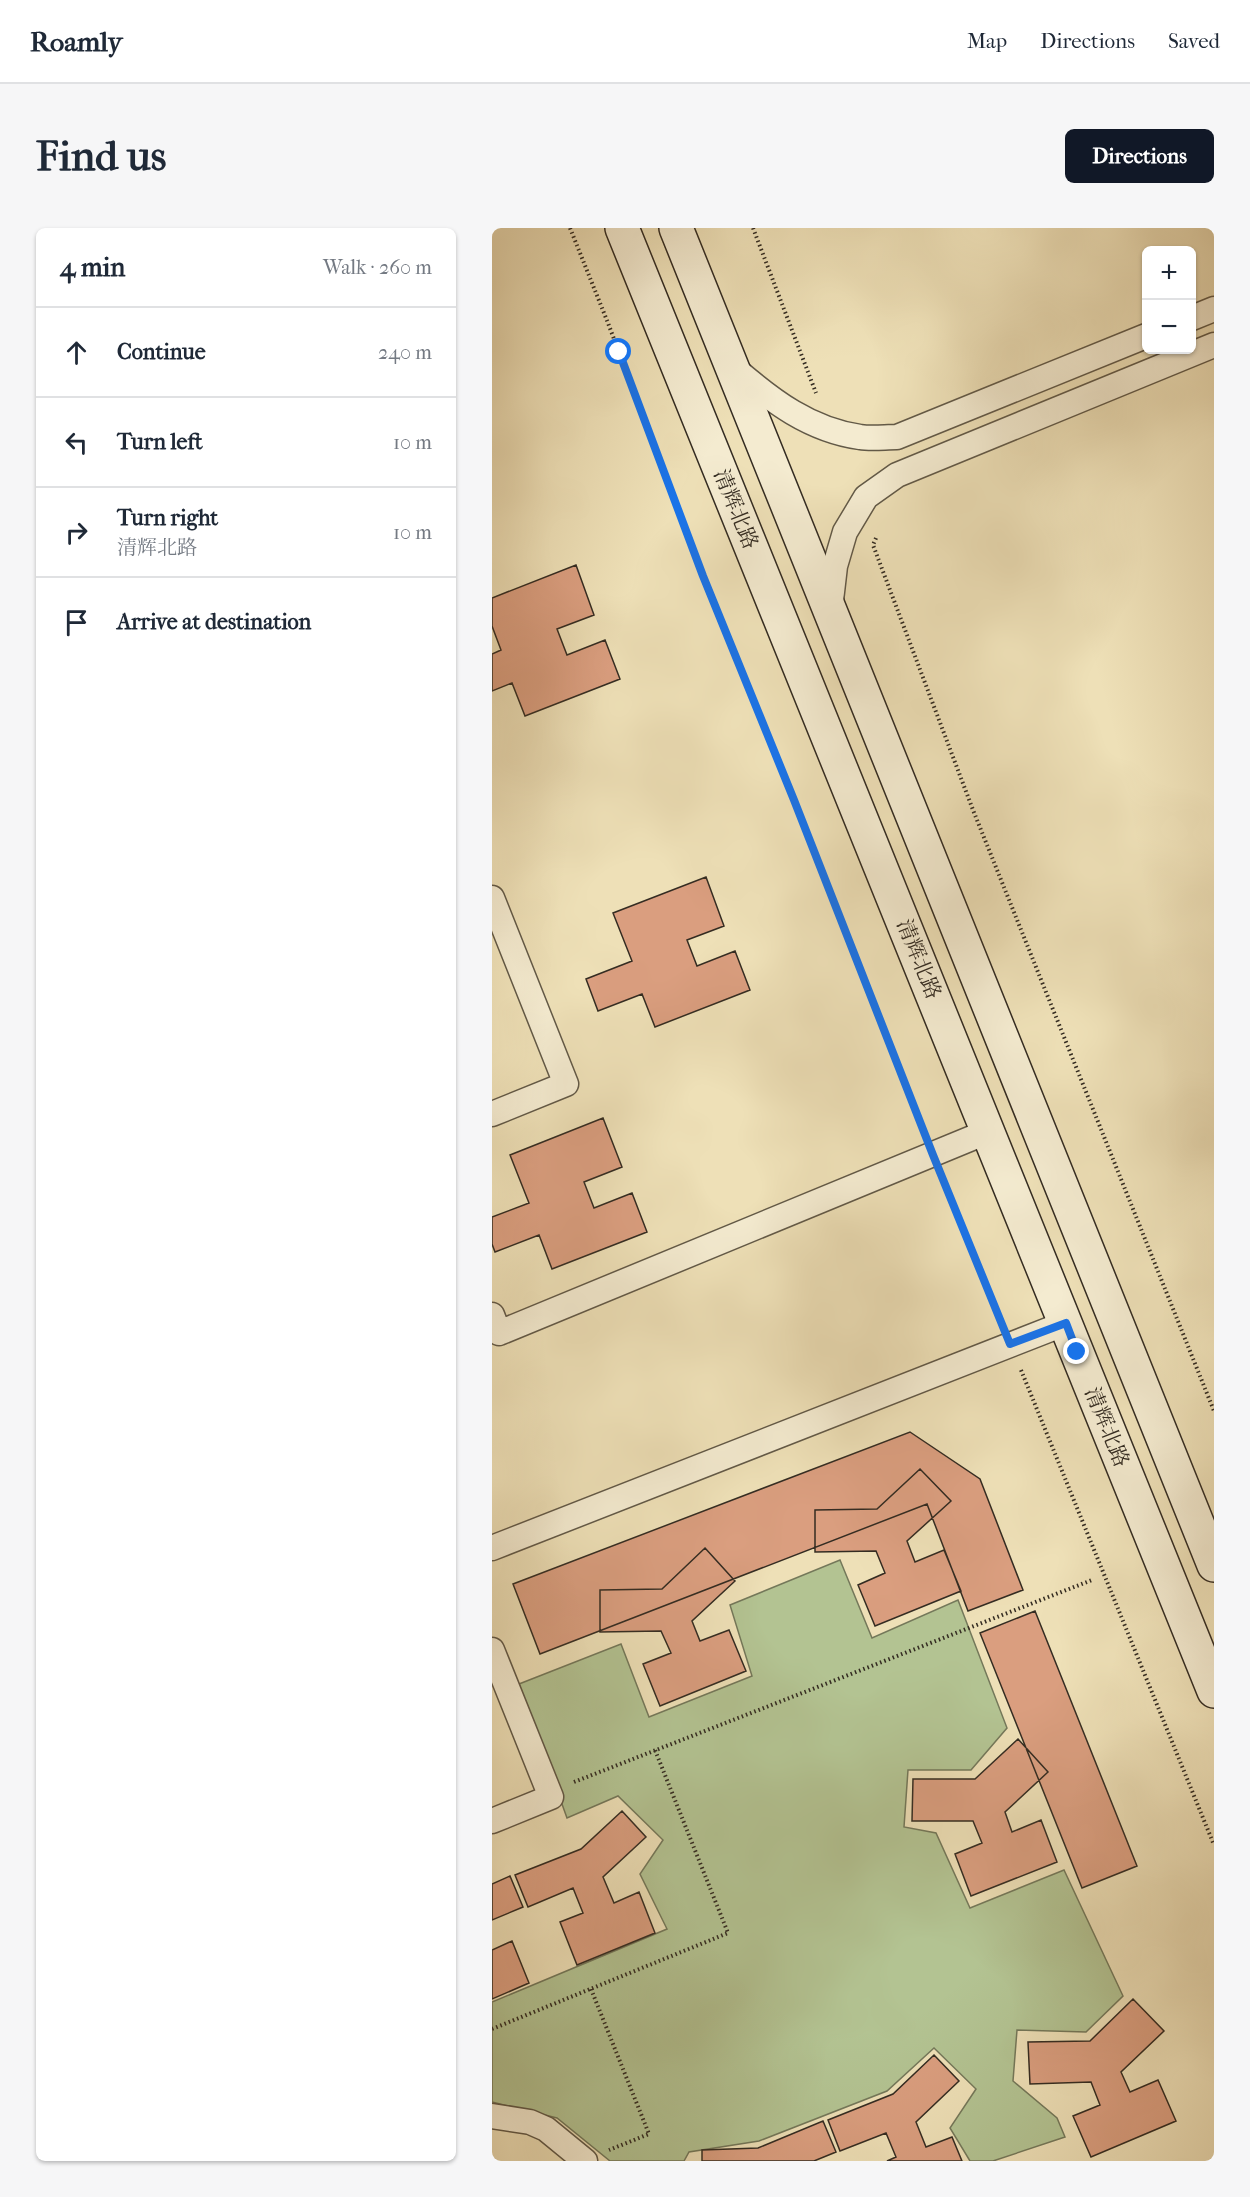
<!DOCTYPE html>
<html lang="en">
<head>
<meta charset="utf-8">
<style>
  body { margin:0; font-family:"IM FELL French Canon","Noto Serif SC",serif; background:#f6f6f7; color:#1f2937 }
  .controls { position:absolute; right:18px; top:18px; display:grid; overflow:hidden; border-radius:9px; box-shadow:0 2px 4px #0004 }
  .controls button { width:54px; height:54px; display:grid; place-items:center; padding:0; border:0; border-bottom:2px solid #e0e1e3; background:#fff; color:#1f2937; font:30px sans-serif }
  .stop { position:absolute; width:18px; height:18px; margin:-14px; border:4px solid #1a73e8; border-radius:50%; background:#fff }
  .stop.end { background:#1a73e8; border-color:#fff; box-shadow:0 2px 6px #0008 }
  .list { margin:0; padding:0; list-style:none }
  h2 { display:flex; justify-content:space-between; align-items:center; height:78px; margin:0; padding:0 24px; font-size:26px }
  h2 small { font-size:20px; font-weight:400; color:#747a83 }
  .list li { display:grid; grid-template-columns:39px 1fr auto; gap:18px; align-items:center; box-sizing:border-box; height:90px; padding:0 24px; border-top:2px solid #e0e1e3 }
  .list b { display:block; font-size:22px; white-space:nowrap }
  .list p { margin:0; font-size:20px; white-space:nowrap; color:#747a83 }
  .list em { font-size:20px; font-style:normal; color:#747a83 }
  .icon { flex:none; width:33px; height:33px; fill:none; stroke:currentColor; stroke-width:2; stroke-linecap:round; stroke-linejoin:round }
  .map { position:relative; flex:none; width:722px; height:1933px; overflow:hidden; border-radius:9px }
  header { display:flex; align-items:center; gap:36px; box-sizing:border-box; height:84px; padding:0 30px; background:#fff; border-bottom:2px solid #e0e1e3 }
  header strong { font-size:28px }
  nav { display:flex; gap:33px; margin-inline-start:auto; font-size:21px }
  .intro { display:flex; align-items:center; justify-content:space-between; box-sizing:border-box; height:144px; padding:0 36px }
  h1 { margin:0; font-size:42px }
  .button { padding:15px 27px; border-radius:9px; background:#111827; color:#fff; font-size:21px; font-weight:700 }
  main { display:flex; gap:36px; padding:0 36px }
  aside { flex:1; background:#fff; border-radius:9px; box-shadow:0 2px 4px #0004 }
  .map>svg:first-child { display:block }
</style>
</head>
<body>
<header>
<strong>Roamly</strong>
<nav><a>Map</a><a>Directions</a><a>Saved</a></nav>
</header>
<div class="intro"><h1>Find us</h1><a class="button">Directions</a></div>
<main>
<aside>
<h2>4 min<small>Walk · 260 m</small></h2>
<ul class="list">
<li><svg class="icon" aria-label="ahead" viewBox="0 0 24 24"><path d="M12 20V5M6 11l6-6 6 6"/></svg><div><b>Continue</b></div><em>240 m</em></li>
<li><svg class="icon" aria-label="left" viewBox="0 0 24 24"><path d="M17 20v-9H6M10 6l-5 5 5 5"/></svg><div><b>Turn left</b></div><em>10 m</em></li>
<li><svg class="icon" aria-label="right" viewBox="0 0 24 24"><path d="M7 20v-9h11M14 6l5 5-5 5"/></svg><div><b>Turn right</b><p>清辉北路</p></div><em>10 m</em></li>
<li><svg class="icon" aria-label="arrive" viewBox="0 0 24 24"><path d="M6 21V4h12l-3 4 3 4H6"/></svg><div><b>Arrive at destination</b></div></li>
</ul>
</aside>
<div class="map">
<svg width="722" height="1933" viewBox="0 0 722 1933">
  <rect width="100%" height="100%" fill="#eee0b7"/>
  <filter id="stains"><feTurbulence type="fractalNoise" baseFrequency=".00333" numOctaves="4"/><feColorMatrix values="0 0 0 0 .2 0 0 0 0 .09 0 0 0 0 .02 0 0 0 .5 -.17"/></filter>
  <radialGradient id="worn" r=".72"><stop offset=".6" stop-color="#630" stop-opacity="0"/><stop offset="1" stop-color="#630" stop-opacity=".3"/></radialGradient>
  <!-- green -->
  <path fill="#b3c392" stroke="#74785a" stroke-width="1.5" d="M 348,1332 L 380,1410 L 466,1372 L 515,1500 L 479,1542 L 416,1542 L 412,1599 L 444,1605 L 478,1680 L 572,1642 L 631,1768 L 594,1804 L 525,1802 L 521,1853 L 565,1890 L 573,1909 L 501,1933 L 478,1933 L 458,1900 L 484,1861 L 442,1820 L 395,1863 L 267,1913 L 197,1924 L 192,1933 L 118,1933 L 65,1890 L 0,1874 L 0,1774 L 175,1701 L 148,1646 L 171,1612 L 126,1568 L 75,1590 L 27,1456 L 129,1416 L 157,1489 L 260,1448 L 238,1377 Z"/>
  <!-- building -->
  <path fill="#da9e7f" stroke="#342c22" stroke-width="1.5" d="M 84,337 L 102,387 L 65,401 L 75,427 L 113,412 L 128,451 L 33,488 L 20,455 L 0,463 L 0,426 L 9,422 L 0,398 L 0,370 Z
    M 214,649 L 232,698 L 195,712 L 205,738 L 243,723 L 258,762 L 163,799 L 150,766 L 106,783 L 94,751 L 140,733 L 121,685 Z
    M 111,890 L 130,939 L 92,954 L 102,980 L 140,965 L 155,1004 L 60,1041 L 47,1007 L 3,1024 L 0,1016 L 0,989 L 37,975 L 18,927 Z
    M 418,1204 L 488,1251 L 531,1362 L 476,1383 L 435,1276 L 48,1426 L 21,1356 Z
    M 428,1241 L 459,1273 L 415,1313 L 423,1334 L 452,1322 L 469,1363 L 383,1398 L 366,1357 L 393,1345 L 384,1323 L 323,1324 L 323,1282 L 385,1281 Z
    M 213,1320 L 243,1353 L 200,1393 L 208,1413 L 237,1402 L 254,1443 L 168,1478 L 151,1436 L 179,1425 L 169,1403 L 108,1404 L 108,1362 L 170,1361 Z
    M 543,1383 L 645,1638 L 590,1660 L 488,1405 Z
    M 526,1511 L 556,1544 L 513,1584 L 520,1604 L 549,1592 L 565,1634 L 479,1668 L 463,1626 L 490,1615 L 481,1593 L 420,1593 L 421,1551 L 483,1551 Z
    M 130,1583 L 154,1609 L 111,1649 L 122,1675 L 147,1664 L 163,1705 L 85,1737 L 68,1694 L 91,1685 L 81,1660 L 36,1679 L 23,1647 L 89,1621 Z
    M 18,1648 L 31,1679 L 0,1692 L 0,1656 Z
    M 20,1713 L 37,1755 L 0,1771 L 0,1722 Z
    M 641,1771 L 672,1803 L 629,1844 L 638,1864 L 666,1852 L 684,1893 L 599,1929 L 581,1888 L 608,1877 L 599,1854 L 538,1856 L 536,1814 L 598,1813 Z
    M 442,1827 L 467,1853 L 424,1894 L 434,1919 L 460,1909 L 470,1933 L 395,1933 L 404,1929 L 394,1905 L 348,1923 L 336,1892 L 401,1866 Z
    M 331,1893 L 344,1924 L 322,1933 L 210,1933 L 210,1922 L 266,1920 Z"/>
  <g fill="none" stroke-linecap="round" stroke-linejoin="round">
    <!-- street casing -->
    <g stroke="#625947" stroke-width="27">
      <path id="street" d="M 700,90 L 722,81
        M 243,141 C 280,173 318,202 368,209 C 380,211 393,209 405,209 L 654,108
        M 338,381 L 343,338 L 353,304 L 374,269 L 405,247 L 722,117
        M 0,670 L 74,856 L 0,886
        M 0,1087 L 7,1105 L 497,903
        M 0,1320 L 574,1095
        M 0,1422 L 59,1569 L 0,1593
        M 0,1888 L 38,1894 L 54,1901 L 93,1933"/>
    </g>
    <!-- secondary casing -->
    <g stroke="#342c22" stroke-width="36">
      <path id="secondary" d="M 130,0 L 722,1463
        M 184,0 L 722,1337"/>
    </g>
    <!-- path -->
    <path stroke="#342c22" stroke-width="4" stroke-dasharray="1.5 3" stroke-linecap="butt" d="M 78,0 L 116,95 L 211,348 L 302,572 L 431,902
      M 261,0 L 324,165
      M 384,310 L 381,317 L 481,582 L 722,1183
      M 451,951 L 509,1094
      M 529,1142 L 722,1617
      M 82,1554 L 600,1352
      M 99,1761 L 157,1906 L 117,1922
      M 0,1801 L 236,1705 L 163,1522"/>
    <!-- street -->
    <use href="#street" stroke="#f4ebd0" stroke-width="24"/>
    <!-- secondary -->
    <use href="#secondary" stroke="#f4ebd0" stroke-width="33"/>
  </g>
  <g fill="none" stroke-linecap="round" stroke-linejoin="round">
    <!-- route -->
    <path stroke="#1a73e8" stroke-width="8" d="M 127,124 L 211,348 L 302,572 L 441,927 L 518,1116 L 574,1095 L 585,1124"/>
  </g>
  <g text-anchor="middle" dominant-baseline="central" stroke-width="4.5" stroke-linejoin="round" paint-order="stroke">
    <!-- street labels -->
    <g font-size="21" fill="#342c22" stroke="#f4ebd0">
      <text transform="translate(244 281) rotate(68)">清辉北路</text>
      <text transform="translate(427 731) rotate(68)">清辉北路</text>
      <text transform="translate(615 1199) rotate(68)">清辉北路</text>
    </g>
  </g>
  <rect width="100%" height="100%" filter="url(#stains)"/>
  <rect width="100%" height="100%" fill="url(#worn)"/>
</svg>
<div class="controls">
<button>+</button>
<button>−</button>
</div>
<div class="stop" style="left:127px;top:124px"></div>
<div class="stop end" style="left:585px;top:1124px"></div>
</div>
</main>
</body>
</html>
